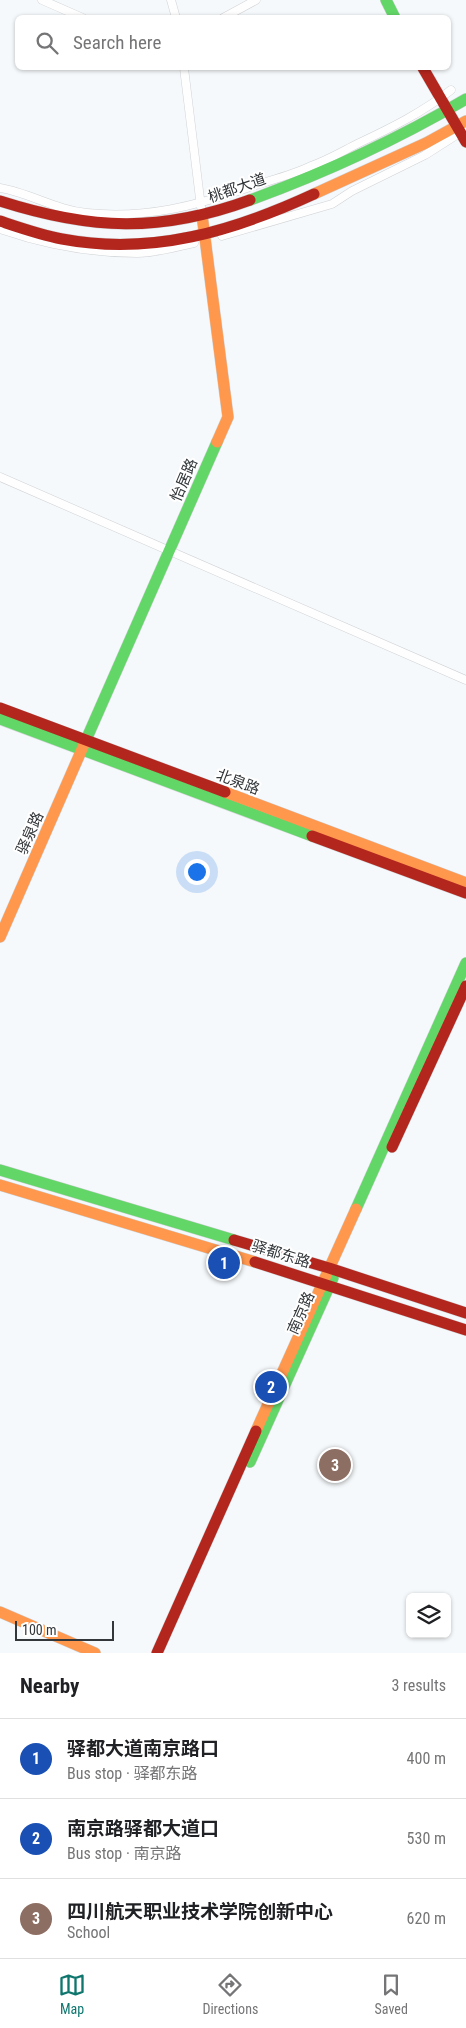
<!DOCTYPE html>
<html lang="en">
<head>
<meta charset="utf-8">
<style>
  :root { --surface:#fff; --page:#f6f6f6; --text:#202124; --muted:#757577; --line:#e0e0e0; --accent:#0f766e }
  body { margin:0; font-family:"Roboto Condensed","Noto Sans SC",sans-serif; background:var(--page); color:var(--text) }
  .controls { position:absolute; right:15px; bottom:15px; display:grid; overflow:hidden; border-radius:8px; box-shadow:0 1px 4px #0004 }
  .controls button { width:45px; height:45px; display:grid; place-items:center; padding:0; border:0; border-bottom:1px solid var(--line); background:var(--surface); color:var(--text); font:25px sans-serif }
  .scale { position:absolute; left:15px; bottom:12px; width:99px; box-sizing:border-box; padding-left:5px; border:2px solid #33373a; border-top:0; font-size:14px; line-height:18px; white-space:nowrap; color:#33373a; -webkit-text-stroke:4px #fff; paint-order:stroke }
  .you { position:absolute; left:196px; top:871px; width:18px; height:18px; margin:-12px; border:4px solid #fff; border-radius:50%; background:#1a73e8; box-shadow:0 0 0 8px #1a73e833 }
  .badge { display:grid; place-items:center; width:32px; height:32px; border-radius:50%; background:var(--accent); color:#fff; font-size:16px; font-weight:700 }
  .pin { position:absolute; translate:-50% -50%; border:2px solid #fff; box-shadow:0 1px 5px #0006 }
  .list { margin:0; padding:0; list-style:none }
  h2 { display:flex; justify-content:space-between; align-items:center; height:65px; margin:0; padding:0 20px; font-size:21px }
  h2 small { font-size:16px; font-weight:400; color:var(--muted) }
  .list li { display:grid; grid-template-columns:32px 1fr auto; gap:15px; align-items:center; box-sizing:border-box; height:80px; padding:0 20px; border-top:1px solid var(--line) }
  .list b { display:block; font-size:19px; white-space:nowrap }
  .list p { margin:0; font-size:16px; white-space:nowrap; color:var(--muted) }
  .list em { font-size:16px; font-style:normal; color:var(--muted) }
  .icon { flex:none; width:28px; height:28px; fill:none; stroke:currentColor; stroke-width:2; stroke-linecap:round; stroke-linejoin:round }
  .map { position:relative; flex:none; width:466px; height:1653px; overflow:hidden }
  .search { position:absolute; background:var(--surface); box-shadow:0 1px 4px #0004; left:15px; right:15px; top:15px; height:55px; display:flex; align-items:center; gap:12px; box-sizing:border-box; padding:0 18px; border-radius:8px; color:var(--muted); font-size:19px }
  .sheet { height:305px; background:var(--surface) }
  nav { display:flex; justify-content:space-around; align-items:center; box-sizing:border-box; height:70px; border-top:1px solid var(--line); background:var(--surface); font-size:14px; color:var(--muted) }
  nav a { display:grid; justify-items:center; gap:2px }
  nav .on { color:var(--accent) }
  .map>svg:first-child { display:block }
</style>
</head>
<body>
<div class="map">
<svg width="466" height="1653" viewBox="0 0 466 1653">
  <rect width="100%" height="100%" fill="#f6f9fb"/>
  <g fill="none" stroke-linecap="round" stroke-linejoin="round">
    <!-- street casing -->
    <g stroke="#d0d3d6" stroke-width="9">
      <path id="street" d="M 42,0 L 83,18
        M 171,0 L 176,18
        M 223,18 L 256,0
        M 184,68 L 201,207
        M 0,188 C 30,193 56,210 87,213 C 146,219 195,206 250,187 C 271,180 292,175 311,166 C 328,160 343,151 359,143 C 391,128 423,112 451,90
        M 0,229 C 46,245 88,253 137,253 C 156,253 176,247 194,243
        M 222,236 L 332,204 L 352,191 L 425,155 L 466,129
        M 0,477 L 466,680"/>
    </g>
    <!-- fast casing -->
    <g stroke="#d0d3d6" stroke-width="12">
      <path id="fast" d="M 386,0 L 395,18
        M 250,200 C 324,173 398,139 466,99
        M 0,719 L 312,836
        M 86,740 L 217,442
        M 0,1170 L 234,1240
        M 356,1209 L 466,963
        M 250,1462 L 333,1278"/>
    </g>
    <!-- slow casing -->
    <g stroke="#d0d3d6" stroke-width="12">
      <path id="slow" d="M 314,194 L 426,143 L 466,121
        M 202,215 L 228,417 L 217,442
        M 225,792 L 466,883
        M 0,937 L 86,740
        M 0,1185 L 255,1262
        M 256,1431 L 356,1209
        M 0,1612 L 95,1653"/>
    </g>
    <!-- jam casing -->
    <g stroke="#d0d3d6" stroke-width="12">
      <path id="jam" d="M 423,68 L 466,142
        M 0,201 C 91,230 160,233 250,200
        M 0,221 C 21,228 41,235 62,239 C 152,256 234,231 314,194
        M 0,708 L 225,792
        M 312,836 L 466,893
        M 392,1147 L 466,986
        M 234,1240 L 329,1268 L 466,1313
        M 255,1262 L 466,1330
        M 157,1653 L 256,1431"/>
    </g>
    <!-- street -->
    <use href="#street" stroke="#fefefe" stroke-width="8"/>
    <!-- fast -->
    <use href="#fast" stroke="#63d668" stroke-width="11"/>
    <!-- slow -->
    <use href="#slow" stroke="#ff974d" stroke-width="11"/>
    <!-- jam -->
    <use href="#jam" stroke="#b3261e" stroke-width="11"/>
  </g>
  <g text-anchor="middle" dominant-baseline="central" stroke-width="4" stroke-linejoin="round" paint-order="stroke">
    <!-- street labels -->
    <g font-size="15" fill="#33373a" stroke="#fff">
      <text transform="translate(237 188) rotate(-19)">桃都大道</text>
      <text transform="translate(184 480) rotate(-67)">怡居路</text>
      <text transform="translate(238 782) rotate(21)">北泉路</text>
      <text transform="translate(30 833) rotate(-66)">驿泉路</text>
      <text transform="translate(281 1254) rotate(17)">驿都东路</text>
      <text transform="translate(301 1313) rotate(-66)">南京路</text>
    </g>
  </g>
</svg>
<div class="controls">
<button><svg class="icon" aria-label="layers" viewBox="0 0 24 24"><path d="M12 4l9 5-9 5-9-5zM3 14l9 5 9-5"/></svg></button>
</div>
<div class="scale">100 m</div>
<div class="you"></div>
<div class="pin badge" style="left:224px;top:1263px;background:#1a4fb4">1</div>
<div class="pin badge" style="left:271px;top:1387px;background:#1a4fb4">2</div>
<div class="pin badge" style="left:335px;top:1465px;background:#8d6e63">3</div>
<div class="search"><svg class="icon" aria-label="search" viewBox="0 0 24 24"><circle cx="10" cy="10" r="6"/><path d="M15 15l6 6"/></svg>Search here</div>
</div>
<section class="sheet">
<h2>Nearby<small>3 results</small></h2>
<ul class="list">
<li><span class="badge" style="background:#1a4fb4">1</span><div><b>驿都大道南京路口</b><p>Bus stop · 驿都东路</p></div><em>400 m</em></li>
<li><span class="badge" style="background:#1a4fb4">2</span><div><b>南京路驿都大道口</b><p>Bus stop · 南京路</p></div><em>530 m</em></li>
<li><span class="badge" style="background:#8d6e63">3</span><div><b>四川航天职业技术学院创新中心</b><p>School</p></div><em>620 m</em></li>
</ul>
</section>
<nav>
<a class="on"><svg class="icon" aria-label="map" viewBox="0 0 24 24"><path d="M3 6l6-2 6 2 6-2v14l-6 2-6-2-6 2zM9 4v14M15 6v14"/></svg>Map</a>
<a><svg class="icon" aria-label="directions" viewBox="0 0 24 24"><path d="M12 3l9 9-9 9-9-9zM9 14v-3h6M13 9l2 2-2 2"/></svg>Directions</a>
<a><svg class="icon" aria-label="saved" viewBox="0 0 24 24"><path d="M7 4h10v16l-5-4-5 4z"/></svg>Saved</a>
</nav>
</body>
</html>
